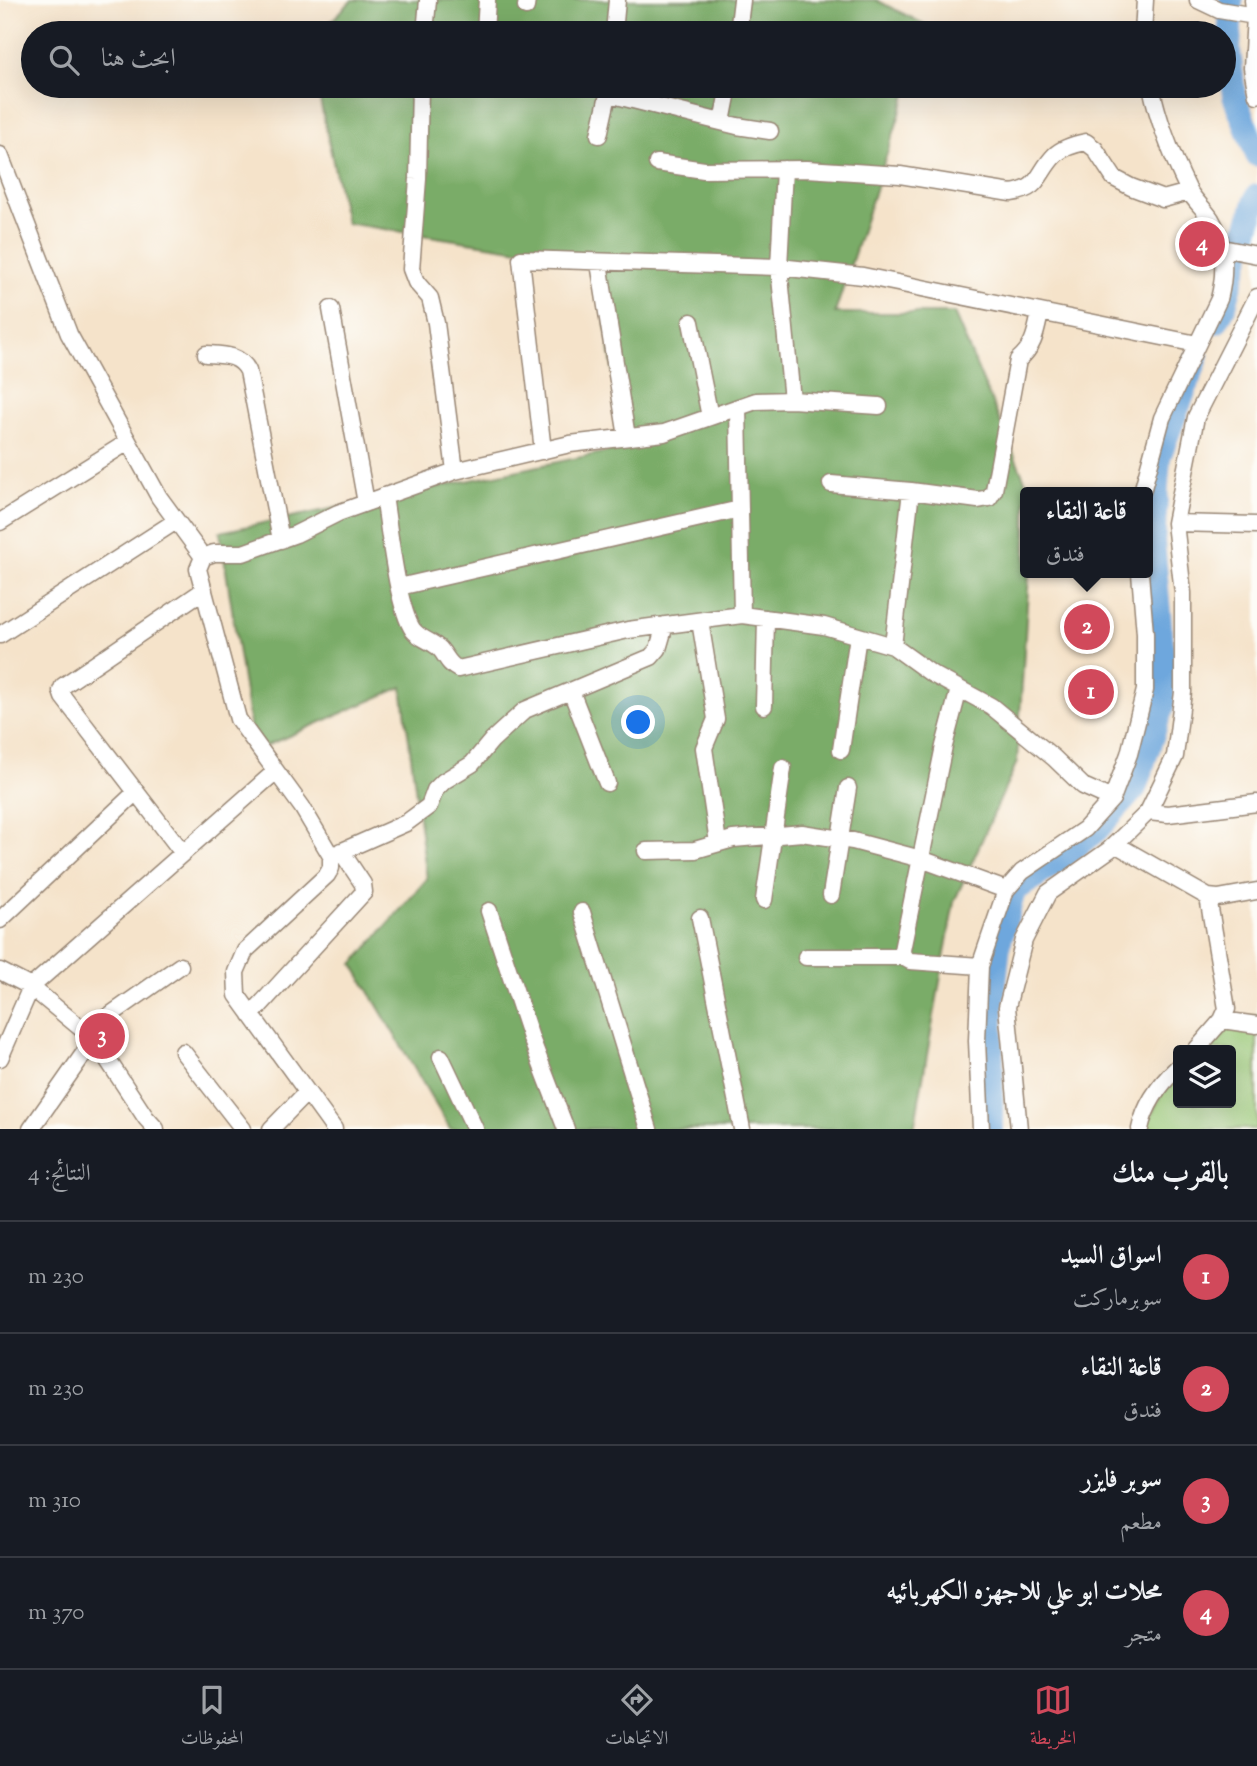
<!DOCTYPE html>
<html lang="ar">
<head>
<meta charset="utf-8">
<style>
  :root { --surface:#171b24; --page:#20242c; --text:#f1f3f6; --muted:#9ea1a6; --line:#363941; --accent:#d1495b }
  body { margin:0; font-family:"Sorts Mill Goudy",Amiri,serif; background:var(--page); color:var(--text); direction:rtl }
  .controls { position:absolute; right:21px; bottom:21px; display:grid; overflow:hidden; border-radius:7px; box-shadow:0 7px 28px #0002 }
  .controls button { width:63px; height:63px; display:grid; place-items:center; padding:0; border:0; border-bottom:2px solid var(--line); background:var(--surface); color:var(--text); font:35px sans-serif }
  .you { position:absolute; left:639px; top:723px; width:24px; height:24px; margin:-18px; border:5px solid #fff; border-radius:50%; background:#1a73e8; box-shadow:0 0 0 10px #1a73e833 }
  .badge { display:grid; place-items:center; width:46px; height:46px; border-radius:50%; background:var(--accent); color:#fff; font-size:23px; font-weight:700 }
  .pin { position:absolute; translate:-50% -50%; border:4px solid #fff; box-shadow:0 2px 7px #0006 }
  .popup { position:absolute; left:1020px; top:487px; width:133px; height:91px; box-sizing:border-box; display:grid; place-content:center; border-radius:7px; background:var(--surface); filter:drop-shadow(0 2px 5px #0005); font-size:23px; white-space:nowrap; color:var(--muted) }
  .popup b { font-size:26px; color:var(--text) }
  .popup::after { content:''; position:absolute; left:50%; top:100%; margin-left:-14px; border:14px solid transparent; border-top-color:var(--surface) }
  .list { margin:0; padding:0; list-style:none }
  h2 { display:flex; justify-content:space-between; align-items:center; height:91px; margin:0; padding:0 28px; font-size:30px }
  h2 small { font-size:23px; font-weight:400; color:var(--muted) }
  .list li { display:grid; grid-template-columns:46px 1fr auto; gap:21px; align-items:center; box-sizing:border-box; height:112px; padding:0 28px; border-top:2px solid var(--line) }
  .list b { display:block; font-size:26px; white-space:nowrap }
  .list p { margin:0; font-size:23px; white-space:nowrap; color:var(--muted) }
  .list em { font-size:23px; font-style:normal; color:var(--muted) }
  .icon { flex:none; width:38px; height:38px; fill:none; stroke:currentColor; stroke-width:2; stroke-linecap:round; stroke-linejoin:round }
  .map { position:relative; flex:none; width:1257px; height:1129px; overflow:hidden; direction:ltr }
  .search { position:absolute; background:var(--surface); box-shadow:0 7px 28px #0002; left:21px; right:21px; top:21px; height:77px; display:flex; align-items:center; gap:18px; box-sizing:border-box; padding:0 24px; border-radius:38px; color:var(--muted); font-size:26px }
  .sheet { height:539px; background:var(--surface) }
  nav { display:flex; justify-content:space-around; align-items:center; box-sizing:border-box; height:98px; border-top:2px solid var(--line); background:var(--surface); font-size:19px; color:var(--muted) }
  nav a { display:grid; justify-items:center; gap:4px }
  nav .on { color:var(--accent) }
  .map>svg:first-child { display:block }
</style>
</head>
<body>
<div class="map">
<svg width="1257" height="1129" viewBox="0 0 1257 1129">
  <rect width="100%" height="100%" fill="#fdfcf7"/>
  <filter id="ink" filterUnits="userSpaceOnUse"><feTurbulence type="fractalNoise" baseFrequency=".0143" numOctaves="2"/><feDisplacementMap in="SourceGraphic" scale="14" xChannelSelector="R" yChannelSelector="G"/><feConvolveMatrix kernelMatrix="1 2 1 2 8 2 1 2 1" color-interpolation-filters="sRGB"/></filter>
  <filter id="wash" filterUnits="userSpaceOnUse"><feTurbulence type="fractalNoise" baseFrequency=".00686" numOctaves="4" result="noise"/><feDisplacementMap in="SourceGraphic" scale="28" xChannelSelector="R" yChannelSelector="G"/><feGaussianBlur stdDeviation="1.57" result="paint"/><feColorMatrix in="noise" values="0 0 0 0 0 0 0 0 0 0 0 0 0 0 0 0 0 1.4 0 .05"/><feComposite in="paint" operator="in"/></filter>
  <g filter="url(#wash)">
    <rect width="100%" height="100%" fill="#f5e3ca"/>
    <!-- green -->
    <path fill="#99c876" stroke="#6a794a" stroke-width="2" d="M 1257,1015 L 1257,1129 L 1147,1129 L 1147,1125 L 1166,1083 L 1178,1074 L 1178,1103 L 1231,1103 L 1231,1050 L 1210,1050 L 1234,1022 Z"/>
    <!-- forest -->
    <path fill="#7aac67" stroke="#5a6b42" stroke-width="2" d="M 352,0 L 876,0 L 928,26 L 926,33 L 320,33 Z
      M 317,86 L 909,86 L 835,313 L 954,313 L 1030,492 L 1026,492 L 1026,573 L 1029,573 L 1017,762 L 954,902 L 914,1129 L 450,1129 L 353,964 L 427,879 L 402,687 L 254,751 L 220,532 L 625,448 L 596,262 L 346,223 Z"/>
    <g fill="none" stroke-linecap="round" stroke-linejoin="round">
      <!-- river -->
      <path stroke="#6ea7dd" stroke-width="24" d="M 1231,0 L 1229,50 L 1234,96 L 1257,155
        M 1216,322 L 1224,308 L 1257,196
        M 991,1129 L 992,1011 L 999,944 L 1014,891 L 1056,863 L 1097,830 L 1135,788 L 1163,704 L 1163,660 L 1153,542 L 1159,457 L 1197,358"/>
    </g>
  </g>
  <g filter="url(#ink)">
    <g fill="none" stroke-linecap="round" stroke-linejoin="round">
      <!-- minor casing -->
      <g stroke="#988674" stroke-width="19">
        <path id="minor" d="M 1198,0 L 1219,10 L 1255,16
          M 1253,0 L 1255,16 L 1252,68 L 1257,95
          M 526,7 L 527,0
          M 425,33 L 428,0
          M 485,33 L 487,0
          M 614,33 L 617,0
          M 738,33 L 742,0
          M 1143,33 L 1145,0
          M 420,86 L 418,179 L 411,269 L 416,282 L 430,298 L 436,323 L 455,471
          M 609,94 L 737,126 L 770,131
          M 722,122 L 729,86
          M 599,135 L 610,86
          M 0,155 L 69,334 L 159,497 L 203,557
          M 657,163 L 704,170 L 807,169 L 900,175 L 1011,193 C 1041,189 1037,173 1055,155 C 1062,148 1076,144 1086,142 L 1095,149 L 1114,178 L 1131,187 L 1163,199 L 1189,192
          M 784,169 L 779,267 L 792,400
          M 1222,248 L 1257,255
          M 599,263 L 627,437
          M 331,309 L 366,503
          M 691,322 L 710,417
          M 206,354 C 223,355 240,354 248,371 L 281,540
          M 738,407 L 742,615
          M 543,451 L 521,259 L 779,267 L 863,276 L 1197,344
          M 831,484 L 911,491 L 978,500 L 989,498 L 994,490 L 1018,360 C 1034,347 1036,332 1040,313
          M 1142,492 L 1162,418 L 1219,299 C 1226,273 1225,242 1211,219 C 1204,208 1193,200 1188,189 C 1172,156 1158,121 1151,86
          M 384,496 C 389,526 397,607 413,630 C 420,639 432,641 440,649 C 447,657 448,664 458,669 L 628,630 L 742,615 L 824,626 L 893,646 L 932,674 L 991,706 L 1054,758 L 1083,786 L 1112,799
          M 0,522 L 128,442
          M 1175,523 L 1257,525
          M 399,587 L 740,509
          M 700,621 L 716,719 L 704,748 L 718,843
          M 0,635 L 176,521
          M 893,646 L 911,491
          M 959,689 L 944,746 L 902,950 L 903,957 L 910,961 L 980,966
          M 571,691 L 607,783
          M 764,706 L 766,618
          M 841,750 L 858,636
          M 1148,812 L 1168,814 L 1257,803
          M 1115,844 L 1208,897 L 1218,898 L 1257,891
          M 646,851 L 695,850 L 733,839 L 802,833 L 853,841 L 921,859 L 1006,890
          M 183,853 L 63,697 L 61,691 L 63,686 L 204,590
          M 331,856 L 406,823 L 429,806 L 435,790 L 444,781 L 472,764 L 492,740 L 525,710 L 651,657 L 658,649 L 665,625
          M 831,895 L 848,788
          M 764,900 L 783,768
          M 489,911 L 531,1038 L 566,1129
          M 582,912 L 649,1129
          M 700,918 L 742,1129
          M 0,920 L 136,792
          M 806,957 L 903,957
          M 0,971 L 31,987 L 94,1039 L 146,1118 L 156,1129
          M 251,1015 L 364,892 L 363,884 L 341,851
          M 1222,1020 L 1257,1025
          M 86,1032 L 180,966
          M 1196,1050 L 1222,1020 L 1227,1009 L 1208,897
          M 183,1052 L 243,1129
          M 441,1057 L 475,1129
          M 0,1058 L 31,987 L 276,771
          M 31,1129 L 94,1039
          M 271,1129 L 307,1092
          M 334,1129 L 237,995 L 236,972 L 245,951 L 327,875 L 331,868 L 331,856 L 302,807 L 238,719 L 198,569 L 203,557 L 214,553 L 243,553 L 296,534 L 338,513 L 455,471 L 570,444 L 664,433 L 756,401 L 792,400 L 879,406
          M 981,1129 L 977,1041 L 980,966 L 1006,890 L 1022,872 L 1085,829 L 1112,799 L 1129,754 L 1145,690 L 1145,634 L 1140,573
          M 1019,1129 L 1007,1007 L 1024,940 L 1048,893 L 1109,850 L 1148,812 L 1175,756 L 1183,692 L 1183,593 L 1175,523 L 1196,417 L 1257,297
          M 1140,1129 C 1145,1104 1160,1084 1178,1067"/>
      </g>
      <!-- minor -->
      <use href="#minor" stroke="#fff" stroke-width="16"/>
    </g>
  </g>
</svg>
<div class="controls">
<button><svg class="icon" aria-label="layers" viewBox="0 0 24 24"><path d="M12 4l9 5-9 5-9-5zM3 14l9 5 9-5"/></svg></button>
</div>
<div class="you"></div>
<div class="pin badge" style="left:1091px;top:692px">1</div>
<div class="pin badge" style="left:1087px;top:627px">2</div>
<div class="popup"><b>قاعة النقاء</b>فندق</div>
<div class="pin badge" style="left:102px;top:1036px">3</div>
<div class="pin badge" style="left:1202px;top:244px">4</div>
<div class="search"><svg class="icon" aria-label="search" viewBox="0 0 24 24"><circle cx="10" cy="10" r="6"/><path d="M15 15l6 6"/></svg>ابحث هنا</div>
</div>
<section class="sheet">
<h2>بالقرب منك<small>النتائج: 4</small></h2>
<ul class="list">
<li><span class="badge">1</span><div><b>اسواق السيد</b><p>سوبرماركت</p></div><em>230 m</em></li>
<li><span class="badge">2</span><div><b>قاعة النقاء</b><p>فندق</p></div><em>230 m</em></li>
<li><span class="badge">3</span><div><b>سوبر فايزر</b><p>مطعم</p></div><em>310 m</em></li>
<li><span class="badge">4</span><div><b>محلات ابو علي للاجهزه الكهربائيه</b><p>متجر</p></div><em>370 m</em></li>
</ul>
</section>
<nav>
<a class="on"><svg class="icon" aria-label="map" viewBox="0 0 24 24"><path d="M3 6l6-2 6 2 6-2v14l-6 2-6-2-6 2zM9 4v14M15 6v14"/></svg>الخريطة</a>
<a><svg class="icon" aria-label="directions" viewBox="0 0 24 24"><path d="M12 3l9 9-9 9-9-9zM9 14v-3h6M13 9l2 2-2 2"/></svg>الاتجاهات</a>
<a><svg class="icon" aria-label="saved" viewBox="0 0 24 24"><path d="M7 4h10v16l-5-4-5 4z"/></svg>المحفوظات</a>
</nav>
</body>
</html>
